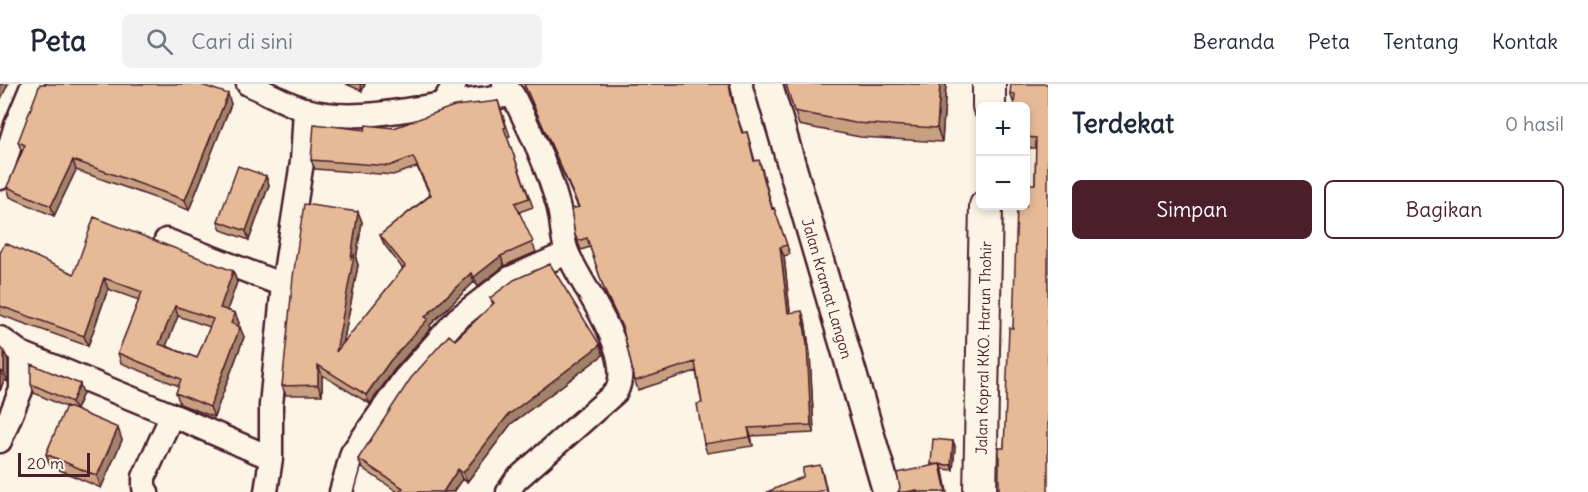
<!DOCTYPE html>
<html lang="id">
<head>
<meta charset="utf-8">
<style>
  :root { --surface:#fff; --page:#f2f2f3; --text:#1f2937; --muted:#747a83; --line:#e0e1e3; --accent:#4a1f2b }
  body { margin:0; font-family:Delius,sans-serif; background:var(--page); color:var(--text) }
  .controls { position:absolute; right:18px; top:18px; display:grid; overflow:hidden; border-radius:9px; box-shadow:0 3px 9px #0003 }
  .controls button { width:54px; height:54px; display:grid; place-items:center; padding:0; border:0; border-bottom:2px solid var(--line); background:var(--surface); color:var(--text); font:30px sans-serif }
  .scale { position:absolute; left:18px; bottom:15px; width:72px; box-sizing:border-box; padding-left:6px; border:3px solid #4a1f2b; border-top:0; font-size:16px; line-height:21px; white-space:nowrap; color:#4a1f2b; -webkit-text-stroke:4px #fcf5e5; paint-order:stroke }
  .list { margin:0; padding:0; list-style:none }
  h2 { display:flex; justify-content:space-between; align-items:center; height:78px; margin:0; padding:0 24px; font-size:26px }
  h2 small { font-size:20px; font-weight:400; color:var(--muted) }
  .actions { display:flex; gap:12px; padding:18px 24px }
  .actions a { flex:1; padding:14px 0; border:2px solid var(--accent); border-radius:9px; text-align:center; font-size:21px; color:var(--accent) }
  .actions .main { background:var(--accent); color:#fff }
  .icon { flex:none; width:33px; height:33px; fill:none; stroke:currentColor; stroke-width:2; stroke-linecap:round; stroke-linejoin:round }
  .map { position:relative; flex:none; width:1048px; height:408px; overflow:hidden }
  header { display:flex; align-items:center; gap:36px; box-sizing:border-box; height:84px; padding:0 30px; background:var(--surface); border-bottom:2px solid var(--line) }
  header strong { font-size:28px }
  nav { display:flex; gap:33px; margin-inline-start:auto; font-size:21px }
  .search { width:420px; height:54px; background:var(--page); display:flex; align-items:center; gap:15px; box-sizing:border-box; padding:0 21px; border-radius:9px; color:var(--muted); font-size:22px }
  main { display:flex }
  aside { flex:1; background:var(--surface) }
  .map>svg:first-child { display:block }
</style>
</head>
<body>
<header>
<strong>Peta</strong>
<div class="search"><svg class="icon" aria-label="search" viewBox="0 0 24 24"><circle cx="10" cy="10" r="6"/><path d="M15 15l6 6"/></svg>Cari di sini</div>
<nav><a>Beranda</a><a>Peta</a><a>Tentang</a><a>Kontak</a></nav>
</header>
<main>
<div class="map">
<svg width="1048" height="408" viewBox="0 0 1048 408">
  <rect width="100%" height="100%" fill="#fcf5e5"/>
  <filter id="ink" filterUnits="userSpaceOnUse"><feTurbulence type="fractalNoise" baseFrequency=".0167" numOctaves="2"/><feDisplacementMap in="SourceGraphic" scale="12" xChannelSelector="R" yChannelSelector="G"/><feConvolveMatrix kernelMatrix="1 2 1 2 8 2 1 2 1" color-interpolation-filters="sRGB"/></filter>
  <g filter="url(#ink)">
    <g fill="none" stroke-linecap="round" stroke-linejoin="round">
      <!-- minor casing -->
      <g stroke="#4a1f2b" stroke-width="27">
        <path id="minor" d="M 248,0 C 266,8 284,18 303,25 C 347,39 398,27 442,20 L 455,0
          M 442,20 L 513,11 L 504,0
          M 0,94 L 16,41 L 33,0
          M 166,156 L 283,201
          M 0,254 L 21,269 L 172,331
          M 0,357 L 21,306 L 21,269
          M 147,408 L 144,404 L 144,393 L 172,331 L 271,374
          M 266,408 L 271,374 L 271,321 L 283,201 L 302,78 L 305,25
          M 341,408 L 352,369 L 404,295 L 457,235 L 510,194 L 567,169
          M 508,408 L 516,396 L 616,308 C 636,271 583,205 568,170 C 561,155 563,137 558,121 C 548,83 530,46 513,11"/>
      </g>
      <!-- tertiary casing -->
      <g stroke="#4a1f2b" stroke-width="32">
        <g id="tertiary">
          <path id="s1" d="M 768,0 L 887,408"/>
        </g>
      </g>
      <!-- secondary casing -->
      <g stroke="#4a1f2b" stroke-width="36">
        <g id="secondary">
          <path d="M 989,22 L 989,0"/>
          <path id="s2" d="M 980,408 L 986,122"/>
        </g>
      </g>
      <!-- minor -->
      <use href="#minor" stroke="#fcf5e5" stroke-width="22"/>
      <!-- tertiary -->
      <use href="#tertiary" stroke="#fcf5e5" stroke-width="27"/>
      <!-- secondary -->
      <use href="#secondary" stroke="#fcf5e5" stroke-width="32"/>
    </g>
    <!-- wall -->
    <path fill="#c7a082" stroke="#4a1f2b" stroke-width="1.5" fill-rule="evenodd" d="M 346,0 L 365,0 L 362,7 Z
      M 524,0 L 730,0 L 735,26 L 743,49 L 747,48 L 755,77 L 762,85 L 772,125 L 774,124 L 790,170 L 784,172 L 790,228 L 805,236 L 810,270 L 814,349 L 751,352 L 753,362 L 707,369 L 704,360 L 702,319 L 696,287 L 638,306 L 635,297 L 624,249 L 607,214 L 590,163 L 581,166 L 575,151 L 578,123 Z
      M 786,0 L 946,0 L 942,58 L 860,53 L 799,41 Z
      M 1048,0 L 1004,364 L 1013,244 L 1035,100 L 1036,64 L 1026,64 L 1026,22 L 1014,20 L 1010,9 Z
      M 498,17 L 510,52 L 507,53 L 533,123 L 519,128 L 536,168 L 504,182 L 478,202 L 474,198 L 430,241 L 431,244 L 394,286 L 370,320 L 322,291 L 322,311 L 286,311 L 282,302 L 358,128 L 362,138 L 356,175 L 358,181 L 343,260 L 403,185 L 384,160 L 380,151 L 430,111 L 417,83 L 393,91 L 315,85 L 311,76 L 365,46 L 394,44 Z
      M 231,20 L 189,126 L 76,86 L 54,132 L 10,113 L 7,103 L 22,68 L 18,58 Z
      M 266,92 L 269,101 L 249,156 L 221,146 L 218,137 Z
      M 0,169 L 74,190 L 233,187 L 237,198 L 227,226 L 235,229 L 239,239 L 238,242 L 244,253 L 214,333 L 180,320 L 176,309 L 179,302 L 121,279 L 118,269 L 139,216 L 108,205 L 88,262 L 0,231 ZM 178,232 L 210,243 L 197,274 L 166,262 Z
      M 490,214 L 600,261 L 603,271 L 511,340 L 467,398 L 462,395 L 453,408 L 398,408 L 362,384 L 358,375 L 455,256 L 493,220 Z
      M 0,264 L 8,276 L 8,298 L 4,296 L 0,307 Z
      M 31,300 L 83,309 L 76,326 L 122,356 L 101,404 L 50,382 L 46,370 L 66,323 L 34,309 Z
      M 953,357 L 955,362 L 953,386 L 942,385 L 947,408 L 898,408 L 932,382 L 931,380 Z"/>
    <!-- shaded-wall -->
    <path fill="#a2826a" stroke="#4a1f2b" stroke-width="1.5" d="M 0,0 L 8,0 L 0,17 Z
      M 360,0 L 365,0 L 362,7 Z
      M 729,0 L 730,0 L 735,26 L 732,17 Z
      M 940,0 L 946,0 L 942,58 L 937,44 Z
      M 228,10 L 231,20 L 189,126 L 185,116 Z
      M 73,76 L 76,86 L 54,132 L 51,122 Z
      M 759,76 L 762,85 L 775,134 L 772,125 Z
      M 266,92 L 269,101 L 249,156 L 246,147 Z
      M 358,128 L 362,138 L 356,175 L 358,181 L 340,277 L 336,268 Z
      M 780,163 L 784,172 L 791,237 L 788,229 Z
      M 501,172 L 504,182 L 478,202 L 474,193 Z
      M 233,187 L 237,198 L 224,235 L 220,224 Z
      M 471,189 L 474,198 L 430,241 L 431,244 L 394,286 L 370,320 L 366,311 L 390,277 L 425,233 Z
      M 104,194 L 108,205 L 88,262 L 84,252 Z
      M 175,222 L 178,232 L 163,270 L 159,260 Z
      M 802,227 L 805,236 L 810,270 L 814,349 L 811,341 Z
      M 235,229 L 239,239 L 235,250 L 231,239 Z
      M 240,243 L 244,253 L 214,333 L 210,323 Z
      M 600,261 L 603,271 L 511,340 L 467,398 L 463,389 L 508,331 Z
      M 4,267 L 8,276 L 8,298 L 4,289 Z
      M 318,281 L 322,291 L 322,311 L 318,301 Z
      M 1,287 L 4,296 L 0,307 L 0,290 Z
      M 80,300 L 83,309 L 75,327 L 72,318 Z
      M 118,344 L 122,356 L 101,404 L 97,392 Z
      M 748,344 L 751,352 L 753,362 L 750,353 Z
      M 953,357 L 955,362 L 953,386 L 951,381 Z
      M 940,380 L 943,387 L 947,408 L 946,408 Z
      M 820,381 L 823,390 L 827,408 L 826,406 Z
      M 458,385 L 462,395 L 453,408 L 443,408 Z"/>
    <!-- building -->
    <path fill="#e7ba97" stroke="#4a1f2b" stroke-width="1.5" fill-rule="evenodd" d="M 40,0 L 199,0 L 228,10 L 185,116 L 73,76 L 51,122 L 7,103 L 25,61 L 18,58 Z
      M 524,0 L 729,0 L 732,17 L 742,49 L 747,48 L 754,77 L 759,76 L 772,125 L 774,124 L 787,161 L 780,163 L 788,229 L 802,227 L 807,261 L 811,341 L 748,344 L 750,353 L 704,360 L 697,320 L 702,319 L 695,278 L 635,297 L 623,245 L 604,205 L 587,154 L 578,157 L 575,151 L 571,125 L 579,123 Z
      M 786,0 L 940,0 L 937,44 L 855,39 L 794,27 Z
      M 1011,0 L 1048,0 L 1048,408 L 999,408 L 999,364 L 1004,364 L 1009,244 L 1013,244 L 1017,122 L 1026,122 L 1026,100 L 1035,100 L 1036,54 L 1026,53 L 1026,22 L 1014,22 L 1015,10 L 1010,9 Z
      M 498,17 L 506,43 L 504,44 L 529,114 L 515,119 L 533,158 L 501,172 L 474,193 L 471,189 L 425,233 L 428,235 L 390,277 L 366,311 L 318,281 L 318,301 L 282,302 L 293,193 L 304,120 L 358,128 L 351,174 L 354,171 L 336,268 L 405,182 L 380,151 L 431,111 L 413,73 L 389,82 L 311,76 L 314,40 L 365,46 L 366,41 L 394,44 L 454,22 Z
      M 238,82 L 266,92 L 246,147 L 218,137 Z
      M 94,133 L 233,187 L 220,224 L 235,229 L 231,239 L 240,243 L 210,323 L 176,309 L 181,295 L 118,269 L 142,208 L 104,194 L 84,252 L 0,222 L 0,169 L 5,159 L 74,190 ZM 175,222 L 213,235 L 197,274 L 159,260 Z
      M 550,180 L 600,261 L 508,331 L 463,389 L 458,385 L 443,408 L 399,408 L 403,404 L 358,375 L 411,294 L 449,251 L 455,256 L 494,219 L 490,214 L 514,196 Z
      M 0,264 L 4,267 L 4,289 L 1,287 L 0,290 Z
      M 31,280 L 80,300 L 72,318 L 31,300 Z
      M 66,322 L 118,344 L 97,392 L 46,370 Z
      M 933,355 L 953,357 L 951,381 L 931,380 Z
      M 940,380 L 946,408 L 917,408 L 917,406 L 906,408 L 898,408 L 900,404 L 897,389 Z
      M 820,381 L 826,406 L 815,408 L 767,408 L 803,393 L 803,384 Z"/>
  </g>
  <g text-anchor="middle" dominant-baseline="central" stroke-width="4.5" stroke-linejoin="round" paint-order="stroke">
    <!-- street labels -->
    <g font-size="15" fill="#4a1f2b" stroke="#fcf5e5">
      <text stroke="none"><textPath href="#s1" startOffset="213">Jalan Kramat Langon</textPath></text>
      <text stroke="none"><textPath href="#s2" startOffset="144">Jalan Kopral KKO. Harun Thohir</textPath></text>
    </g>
  </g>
</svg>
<div class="controls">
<button>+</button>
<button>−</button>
</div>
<div class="scale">20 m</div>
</div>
<aside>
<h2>Terdekat<small>0 hasil</small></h2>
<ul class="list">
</ul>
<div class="actions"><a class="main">Simpan</a><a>Bagikan</a></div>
</aside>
</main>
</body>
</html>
